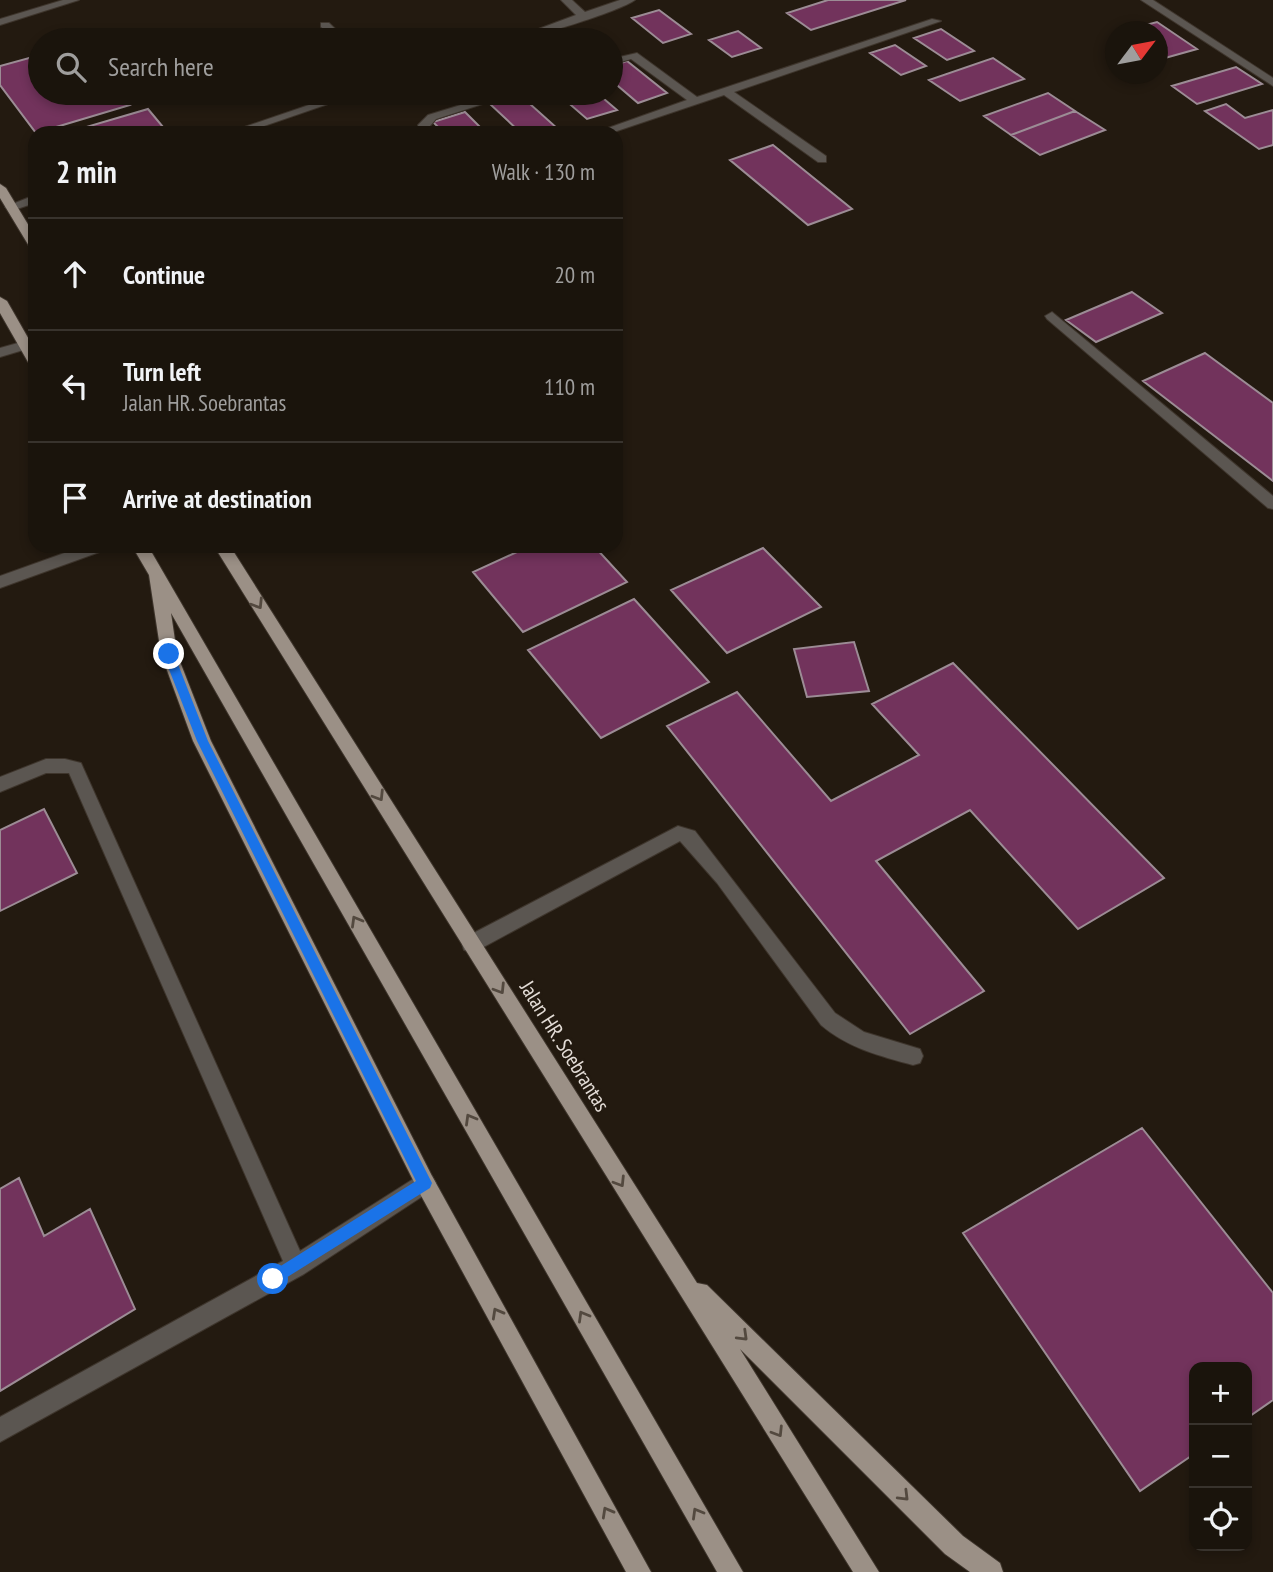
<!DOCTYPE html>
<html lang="en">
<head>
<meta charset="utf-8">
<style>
  :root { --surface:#1a140c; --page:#27211a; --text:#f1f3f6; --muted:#9f9e9d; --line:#38332d }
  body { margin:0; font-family:"PT Sans Narrow",sans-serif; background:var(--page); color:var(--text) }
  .controls { position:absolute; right:21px; bottom:21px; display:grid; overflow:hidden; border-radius:14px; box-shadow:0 4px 10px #0003 }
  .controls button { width:63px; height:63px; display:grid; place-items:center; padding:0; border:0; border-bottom:2px solid var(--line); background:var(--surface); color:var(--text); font:35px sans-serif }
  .compass { position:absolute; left:1105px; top:21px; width:63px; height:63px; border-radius:50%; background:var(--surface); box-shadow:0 4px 10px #0003; rotate:58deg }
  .stop { position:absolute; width:21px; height:21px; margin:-16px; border:5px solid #1a73e8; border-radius:50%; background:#fff }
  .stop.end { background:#1a73e8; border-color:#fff; box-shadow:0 2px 7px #0008 }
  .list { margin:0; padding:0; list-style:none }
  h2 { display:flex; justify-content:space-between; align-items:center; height:91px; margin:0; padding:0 28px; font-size:30px }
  h2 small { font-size:23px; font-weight:400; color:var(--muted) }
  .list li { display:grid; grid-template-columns:46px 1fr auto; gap:21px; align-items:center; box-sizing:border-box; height:112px; padding:0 28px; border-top:2px solid var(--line) }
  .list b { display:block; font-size:26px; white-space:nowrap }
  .list p { margin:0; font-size:23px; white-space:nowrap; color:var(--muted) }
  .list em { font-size:23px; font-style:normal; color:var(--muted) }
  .icon { flex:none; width:38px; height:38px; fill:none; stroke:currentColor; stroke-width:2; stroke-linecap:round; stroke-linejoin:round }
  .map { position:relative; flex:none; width:1273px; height:1572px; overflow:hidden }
  .search { position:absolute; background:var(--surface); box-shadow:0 4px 10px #0003; left:28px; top:28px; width:595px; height:77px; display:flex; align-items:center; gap:18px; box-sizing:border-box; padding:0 24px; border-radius:38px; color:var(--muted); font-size:26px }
  .panel { position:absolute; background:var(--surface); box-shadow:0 4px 10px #0003; left:28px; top:126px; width:595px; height:427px; border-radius:21px }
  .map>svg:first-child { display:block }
</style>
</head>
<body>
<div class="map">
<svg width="1273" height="1572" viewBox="0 0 1273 1572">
  <rect width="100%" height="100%" fill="#231a10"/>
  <!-- building -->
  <path fill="#72335c" stroke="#9c8c95" stroke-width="2" d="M 828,0 L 906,0 L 811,30 L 787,13 Z
    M 659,10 L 691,34 L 663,43 L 632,18 Z
    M 1157,22 L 1197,49 L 1158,60 L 1158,32 L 1119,32 Z
    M 941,29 L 974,51 L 947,60 L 914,38 Z
    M 738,31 L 761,48 L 732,57 L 709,40 Z
    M 895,45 L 926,66 L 901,75 L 870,53 Z
    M 40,55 L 40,93 L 120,93 L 130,105 L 36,133 L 0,85 L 0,66 Z
    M 993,58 L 1024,79 L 960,101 L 929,80 Z
    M 627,61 L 667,93 L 638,103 L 611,80 L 611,66 Z
    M 1236,67 L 1262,84 L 1197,104 L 1172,86 Z
    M 557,93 L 597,93 L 617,110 L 587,119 Z
    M 1048,93 L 1075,111 L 1011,135 L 984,116 Z
    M 520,95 L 558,129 L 546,133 L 521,133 L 490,104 Z
    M 1226,104 L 1245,118 L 1273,110 L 1273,145 L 1259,149 L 1205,111 Z
    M 148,109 L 168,133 L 78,133 L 76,130 Z
    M 1075,111 L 1105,130 L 1040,155 L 1011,135 Z
    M 465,112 L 486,133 L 444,133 L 433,122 Z
    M 773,145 L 852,209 L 808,225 L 730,160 Z
    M 1132,292 L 1162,313 L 1096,342 L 1066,320 Z
    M 1205,353 L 1273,403 L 1273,481 L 1143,381 Z
    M 530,546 L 594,546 L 627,582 L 523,632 L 473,572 Z
    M 763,548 L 821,607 L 727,653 L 671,590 Z
    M 634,599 L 709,682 L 601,738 L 528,650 Z
    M 854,642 L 869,691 L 807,697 L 794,649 Z
    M 953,663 L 1164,878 L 1078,929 L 970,810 L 876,861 L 984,991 L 910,1034 L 667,726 L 737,692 L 831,801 L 919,755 L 872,704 Z
    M 44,809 L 77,873 L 0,911 L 0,830 Z
    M 1142,1128 L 1273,1293 L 1273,1400 L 1247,1418 L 1247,1367 L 1194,1367 L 1194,1454 L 1140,1491 L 963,1233 Z
    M 19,1178 L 44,1236 L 90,1209 L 135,1309 L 0,1391 L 0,1189 Z"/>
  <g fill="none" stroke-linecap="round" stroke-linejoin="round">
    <!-- minor casing -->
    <g stroke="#3e352c" stroke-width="2">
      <path id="minor" d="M 63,0 L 79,0 L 0,25 L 0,19 Z
        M 561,0 L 572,0 L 585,12 L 620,0 L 635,0 C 620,11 529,40 509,40 L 576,15 Z
        M 1141,0 L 1153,0 L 1273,78 L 1273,86 Z
        M 932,19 L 941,21 L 734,92 L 826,156 L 826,162 L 818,162 L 724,95 L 611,133 L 594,133 L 687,100 L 631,59 L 611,65 L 611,59 L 637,53 L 697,97 Z
        M 321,23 L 329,23 L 347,40 L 336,40 L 321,27 Z
        M 344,93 L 360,93 L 244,133 L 227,133 Z
        M 500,93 L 517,93 L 436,119 L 430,126 L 431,133 L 419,133 L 418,125 L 428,115 Z
        M 35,195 L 35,203 L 11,211 L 5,207 Z
        M 1052,312 L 1273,496 L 1273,509 L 1268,508 L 1047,319 L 1045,316 Z
        M 25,341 L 30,342 L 30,348 L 0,357 L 0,348 Z
        M 84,546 L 108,546 L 105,550 L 0,588 L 0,576 Z
        M 46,759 L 65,759 L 81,763 L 300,1251 L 418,1176 L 425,1173 L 432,1176 L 436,1183 L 432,1190 L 304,1274 L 0,1442 L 0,1417 L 283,1261 L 69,773 L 46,773 L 0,792 L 0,777 Z
        M 678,826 L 695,831 L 835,1013 L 864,1032 L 920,1049 L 923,1056 L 920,1063 L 913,1065 C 880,1056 848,1048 821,1025 L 717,883 L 680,841 L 478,950 L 471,952 L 464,950 L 462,944 L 464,938 Z"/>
    </g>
    <!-- major casing -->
    <g stroke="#3e352c" stroke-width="2">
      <path id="major" d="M 0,184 L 6,188 L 35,236 L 35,250 L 29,246 L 0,198 Z
        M 0,297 L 7,301 L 35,350 L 35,366 L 28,362 L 0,313 Z
        M 132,546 L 148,546 L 743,1572 L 717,1572 L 171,613 L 177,654 L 211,741 L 432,1176 L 651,1572 L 626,1572 L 418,1190 L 193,741 L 161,654 L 149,575 Z
        M 214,546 L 230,546 L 697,1283 L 707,1285 L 963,1536 L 1000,1563 L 1003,1572 L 970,1572 L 945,1554 L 740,1349 L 879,1572 L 853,1572 Z"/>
    </g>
    <!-- minor -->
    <use href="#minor" fill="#5b5651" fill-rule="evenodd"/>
    <!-- major -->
    <use href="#major" fill="#9b9086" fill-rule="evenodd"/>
  </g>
  <!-- one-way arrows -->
  <defs><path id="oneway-chevron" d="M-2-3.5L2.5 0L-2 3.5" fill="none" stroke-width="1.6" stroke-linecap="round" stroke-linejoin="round" transform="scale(1.75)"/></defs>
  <g stroke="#53493f">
    <use href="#oneway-chevron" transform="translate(258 604) rotate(58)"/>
    <use href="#oneway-chevron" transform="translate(379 796) rotate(58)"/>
    <use href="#oneway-chevron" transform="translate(356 921) rotate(-120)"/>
    <use href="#oneway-chevron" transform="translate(500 989) rotate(58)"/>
    <use href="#oneway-chevron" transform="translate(470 1119) rotate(-120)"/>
    <use href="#oneway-chevron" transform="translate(620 1182) rotate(58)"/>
    <use href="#oneway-chevron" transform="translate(497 1313) rotate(-119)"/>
    <use href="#oneway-chevron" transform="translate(583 1316) rotate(-120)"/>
    <use href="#oneway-chevron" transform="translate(743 1336) rotate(44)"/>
    <use href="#oneway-chevron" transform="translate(778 1432) rotate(58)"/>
    <use href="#oneway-chevron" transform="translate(904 1496) rotate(45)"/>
    <use href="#oneway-chevron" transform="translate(607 1512) rotate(-119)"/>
    <use href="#oneway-chevron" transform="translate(697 1513) rotate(-120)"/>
  </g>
  <!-- route -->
  <path fill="#1a73e8" d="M 169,650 L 174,654 L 208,741 L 432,1183 L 430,1188 L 273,1286 L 266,1279 L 268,1274 L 416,1181 L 197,741 L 163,654 Z"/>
  <g text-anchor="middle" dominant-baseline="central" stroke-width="5" stroke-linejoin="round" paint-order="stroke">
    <!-- street labels -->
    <g font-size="21" fill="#e4ddd7" stroke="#231a10">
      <text transform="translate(565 1046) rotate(58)">Jalan HR. Soebrantas</text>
    </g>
  </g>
</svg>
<div class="controls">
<button>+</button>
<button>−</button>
<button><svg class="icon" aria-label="locate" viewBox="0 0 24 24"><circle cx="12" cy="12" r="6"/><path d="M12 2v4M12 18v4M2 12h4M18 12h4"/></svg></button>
</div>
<svg class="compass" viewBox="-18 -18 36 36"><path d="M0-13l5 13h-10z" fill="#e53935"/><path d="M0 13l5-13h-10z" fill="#9f9e9d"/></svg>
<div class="stop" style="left:273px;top:1279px"></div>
<div class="stop end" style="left:169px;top:654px"></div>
<div class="search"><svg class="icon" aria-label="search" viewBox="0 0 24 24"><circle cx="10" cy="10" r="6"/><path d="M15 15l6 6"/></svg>Search here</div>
<section class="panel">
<h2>2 min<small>Walk · 130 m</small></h2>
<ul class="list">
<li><svg class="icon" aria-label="ahead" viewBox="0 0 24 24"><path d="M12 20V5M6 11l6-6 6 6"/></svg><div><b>Continue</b></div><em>20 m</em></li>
<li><svg class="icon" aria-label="left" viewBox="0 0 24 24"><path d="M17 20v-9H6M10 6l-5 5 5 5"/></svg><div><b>Turn left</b><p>Jalan HR. Soebrantas</p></div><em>110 m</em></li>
<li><svg class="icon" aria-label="arrive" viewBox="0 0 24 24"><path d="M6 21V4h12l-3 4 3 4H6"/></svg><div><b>Arrive at destination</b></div></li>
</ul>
</section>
</div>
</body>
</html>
